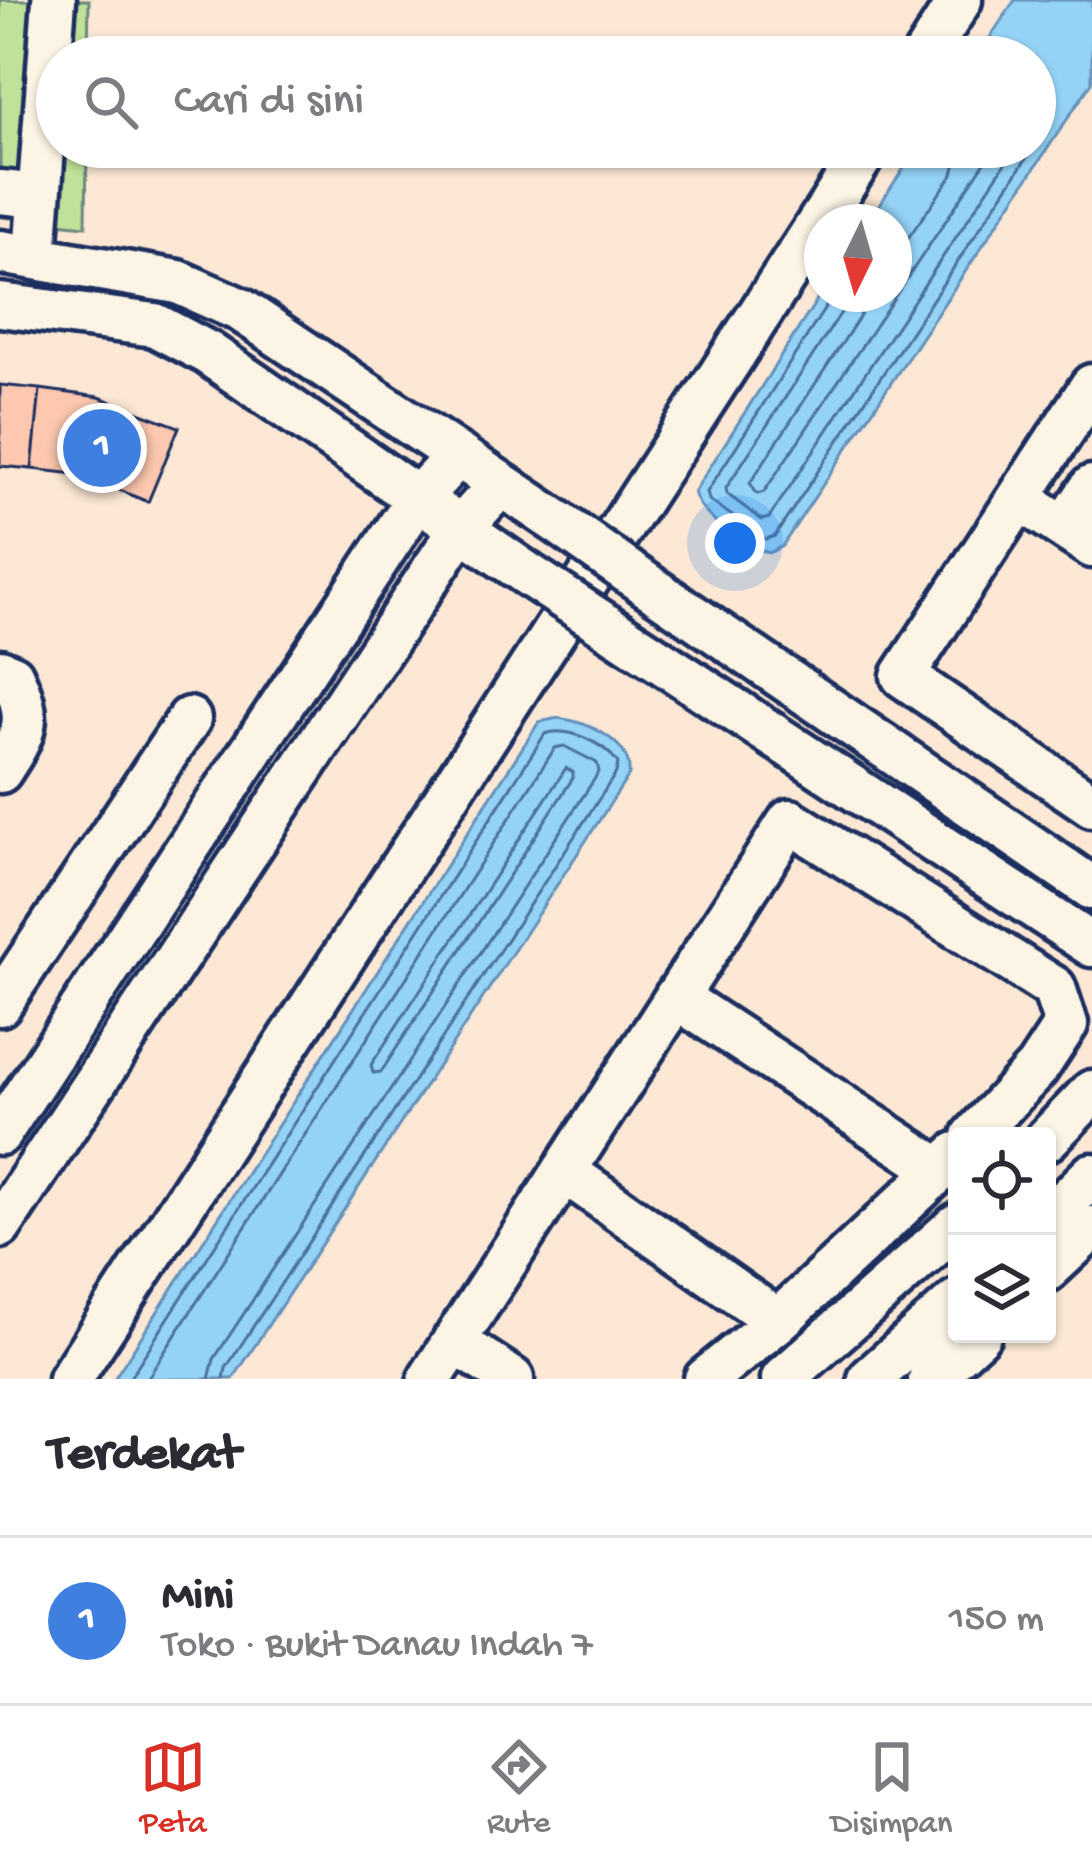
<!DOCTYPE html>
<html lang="id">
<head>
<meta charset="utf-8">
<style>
  :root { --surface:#fff; --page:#f7f7f7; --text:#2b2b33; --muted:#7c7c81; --line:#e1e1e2; --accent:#d93025 }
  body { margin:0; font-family:"Gochi Hand",sans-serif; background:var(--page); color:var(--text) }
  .controls { position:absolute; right:36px; bottom:36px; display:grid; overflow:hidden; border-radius:12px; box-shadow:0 3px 9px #0004 }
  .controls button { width:108px; height:108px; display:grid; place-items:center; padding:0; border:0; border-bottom:3px solid var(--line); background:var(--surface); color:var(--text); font:60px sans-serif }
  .compass { position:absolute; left:804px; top:204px; width:108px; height:108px; border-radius:50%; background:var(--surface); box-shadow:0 3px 9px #0004; rotate:185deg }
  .you { position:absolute; left:735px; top:543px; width:42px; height:42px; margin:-30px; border:9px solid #fff; border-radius:50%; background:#1a73e8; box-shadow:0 0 0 18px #1a73e833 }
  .badge { display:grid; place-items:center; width:78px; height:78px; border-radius:50%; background:var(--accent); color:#fff; font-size:39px; font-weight:700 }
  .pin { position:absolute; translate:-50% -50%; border:6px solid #fff; box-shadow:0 3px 12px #0006 }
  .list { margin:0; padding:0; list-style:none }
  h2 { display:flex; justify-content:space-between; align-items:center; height:156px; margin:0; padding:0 48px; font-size:51px }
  h2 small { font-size:39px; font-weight:400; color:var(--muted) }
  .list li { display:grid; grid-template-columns:78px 1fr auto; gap:36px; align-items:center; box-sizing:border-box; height:168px; padding:0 48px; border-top:3px solid var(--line) }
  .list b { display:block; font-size:45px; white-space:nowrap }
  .list p { margin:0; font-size:39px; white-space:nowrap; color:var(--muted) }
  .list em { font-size:39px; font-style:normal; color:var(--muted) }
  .icon { flex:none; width:66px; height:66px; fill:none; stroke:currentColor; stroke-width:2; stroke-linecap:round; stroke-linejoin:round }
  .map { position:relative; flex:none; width:1092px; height:1379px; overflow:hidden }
  .search { position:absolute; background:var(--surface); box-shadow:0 3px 9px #0004; left:36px; right:36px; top:36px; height:132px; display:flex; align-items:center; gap:30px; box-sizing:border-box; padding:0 42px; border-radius:66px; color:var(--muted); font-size:45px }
  .sheet { height:324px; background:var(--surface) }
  nav { display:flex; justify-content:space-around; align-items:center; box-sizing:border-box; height:168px; border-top:3px solid var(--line); background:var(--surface); font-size:33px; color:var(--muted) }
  nav a { display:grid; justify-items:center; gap:6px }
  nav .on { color:var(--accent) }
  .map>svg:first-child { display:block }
</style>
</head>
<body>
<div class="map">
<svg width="1092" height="1379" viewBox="0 0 1092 1379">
  <rect width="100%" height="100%" fill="#fce8d5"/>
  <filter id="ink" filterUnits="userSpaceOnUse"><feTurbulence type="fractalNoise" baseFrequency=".00833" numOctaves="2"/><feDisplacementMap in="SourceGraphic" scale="24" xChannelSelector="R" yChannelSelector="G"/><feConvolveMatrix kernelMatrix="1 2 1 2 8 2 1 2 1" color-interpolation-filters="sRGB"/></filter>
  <g filter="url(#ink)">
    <!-- green -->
    <path fill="#bfe19a" stroke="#6d887c" stroke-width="3" d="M 0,0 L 89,0 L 88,57 L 57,57 L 57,147 L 87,147 L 86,226 L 0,217 Z"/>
    <!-- water -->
    <path fill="#95d3f6" stroke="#6491b9" stroke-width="3" d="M 1015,0 L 1092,0 L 1092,82 L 782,546 L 769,553 C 744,545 700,518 694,492 L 822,292 L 894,294 L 894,222 L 868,222 L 918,147 L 1035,147 L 1035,57 L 977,57 Z
      M 558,718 C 588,722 632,741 629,775 L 233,1379 L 114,1379 L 539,722 Z"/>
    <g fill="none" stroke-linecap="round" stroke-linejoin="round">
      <!-- shore -->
      <path stroke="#4c719b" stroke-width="3" d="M 894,258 L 953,174 L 960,147
        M 834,294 L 707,492 L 709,500 L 766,539 L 775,536 L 1034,147
        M 849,294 L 844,308 L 726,488 L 727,494 L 762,520 L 769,518 L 1016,147
        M 867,294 L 860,316 L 750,483 L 757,494 L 764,492 L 995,147
        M 566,768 L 573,772 L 573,778 L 381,1072 L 373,1073 L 371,1065 Z
        M 129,1379 L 545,734 C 568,726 604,743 618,763 L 616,773 L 226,1368 L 224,1379
        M 147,1379 L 555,748 L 564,746 L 597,763 L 599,772 L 214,1359 L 209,1379"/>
    </g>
    <!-- building -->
    <path fill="#fdc8af" stroke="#1b2f5e" stroke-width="3" d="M 0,385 L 40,389 L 32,469 L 0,466 Z
      M 40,389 L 99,397 L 179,427 L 148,502 L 83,475 L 32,469 Z"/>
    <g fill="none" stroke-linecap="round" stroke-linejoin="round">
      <!-- minor casing -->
      <g stroke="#1b2f5e" stroke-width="51">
        <path id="minor" d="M 924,57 L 960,0
          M 0,192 L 39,196
          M 0,252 L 178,282 L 241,310 L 559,523
          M 35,255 L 54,0
          M 0,305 L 155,325 L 208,353 L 526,573
          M 1092,386 L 903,676 L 1092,805
          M 1019,498 L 1092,546
          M 1065,528 L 1092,487
          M 647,585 L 1092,888
          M 616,632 L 1092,945
          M 0,671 L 12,676 C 32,719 26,732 0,771
          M 676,997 L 941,1171
          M 0,1004 L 189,719
          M 0,1133 L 418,498 L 458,455
          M 1047,1139 L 1092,1092
          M 564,1171 L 778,1321
          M 1047,1220 L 1092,1175
          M 0,1226 L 461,528 L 501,484
          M 1047,1270 L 1092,1228
          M 454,1341 L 512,1379
          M 70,1379 L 868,147
          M 430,1379 L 790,821 L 1054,988 L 1066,1024 L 1037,1068 L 974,1136
          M 706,1379 L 778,1321 L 957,1154
          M 783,1379 L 957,1225
          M 870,1379 L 957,1301
          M 930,1379 L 979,1334"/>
      </g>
      <!-- minor -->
      <use href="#minor" stroke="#fcf5e5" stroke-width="42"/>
      <!-- minor-bridge casing -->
      <g stroke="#1b2f5e" stroke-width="51" stroke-linecap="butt">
        <path id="minor-bridge" d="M 559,523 L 647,585
          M 526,573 L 616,632"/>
      </g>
      <!-- minor-bridge -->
      <use href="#minor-bridge" stroke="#fcf5e5" stroke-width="42"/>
    </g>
  </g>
</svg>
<div class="controls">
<button><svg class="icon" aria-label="locate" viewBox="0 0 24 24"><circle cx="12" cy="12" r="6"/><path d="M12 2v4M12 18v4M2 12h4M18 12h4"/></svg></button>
<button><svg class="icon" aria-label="layers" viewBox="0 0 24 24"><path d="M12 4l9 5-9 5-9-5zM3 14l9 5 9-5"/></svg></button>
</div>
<svg class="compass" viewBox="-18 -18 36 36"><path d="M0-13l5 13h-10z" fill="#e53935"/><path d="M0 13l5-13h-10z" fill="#7c7c81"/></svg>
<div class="you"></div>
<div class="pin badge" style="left:102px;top:448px;background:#3f7fe0">1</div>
<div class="search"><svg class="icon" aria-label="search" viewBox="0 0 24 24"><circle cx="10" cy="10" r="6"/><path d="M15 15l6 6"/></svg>Cari di sini</div>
</div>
<section class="sheet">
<h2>Terdekat<small></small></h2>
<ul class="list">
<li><span class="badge" style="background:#3f7fe0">1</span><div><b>Mini</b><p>Toko · Bukit Danau Indah 7</p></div><em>150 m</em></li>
</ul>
</section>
<nav>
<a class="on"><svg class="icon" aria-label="map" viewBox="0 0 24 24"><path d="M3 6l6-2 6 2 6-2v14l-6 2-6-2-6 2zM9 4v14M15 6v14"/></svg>Peta</a>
<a><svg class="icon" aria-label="directions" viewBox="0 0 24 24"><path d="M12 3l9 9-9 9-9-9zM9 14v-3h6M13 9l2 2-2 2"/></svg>Rute</a>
<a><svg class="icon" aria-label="saved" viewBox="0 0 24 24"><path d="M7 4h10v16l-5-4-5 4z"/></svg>Disimpan</a>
</nav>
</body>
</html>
